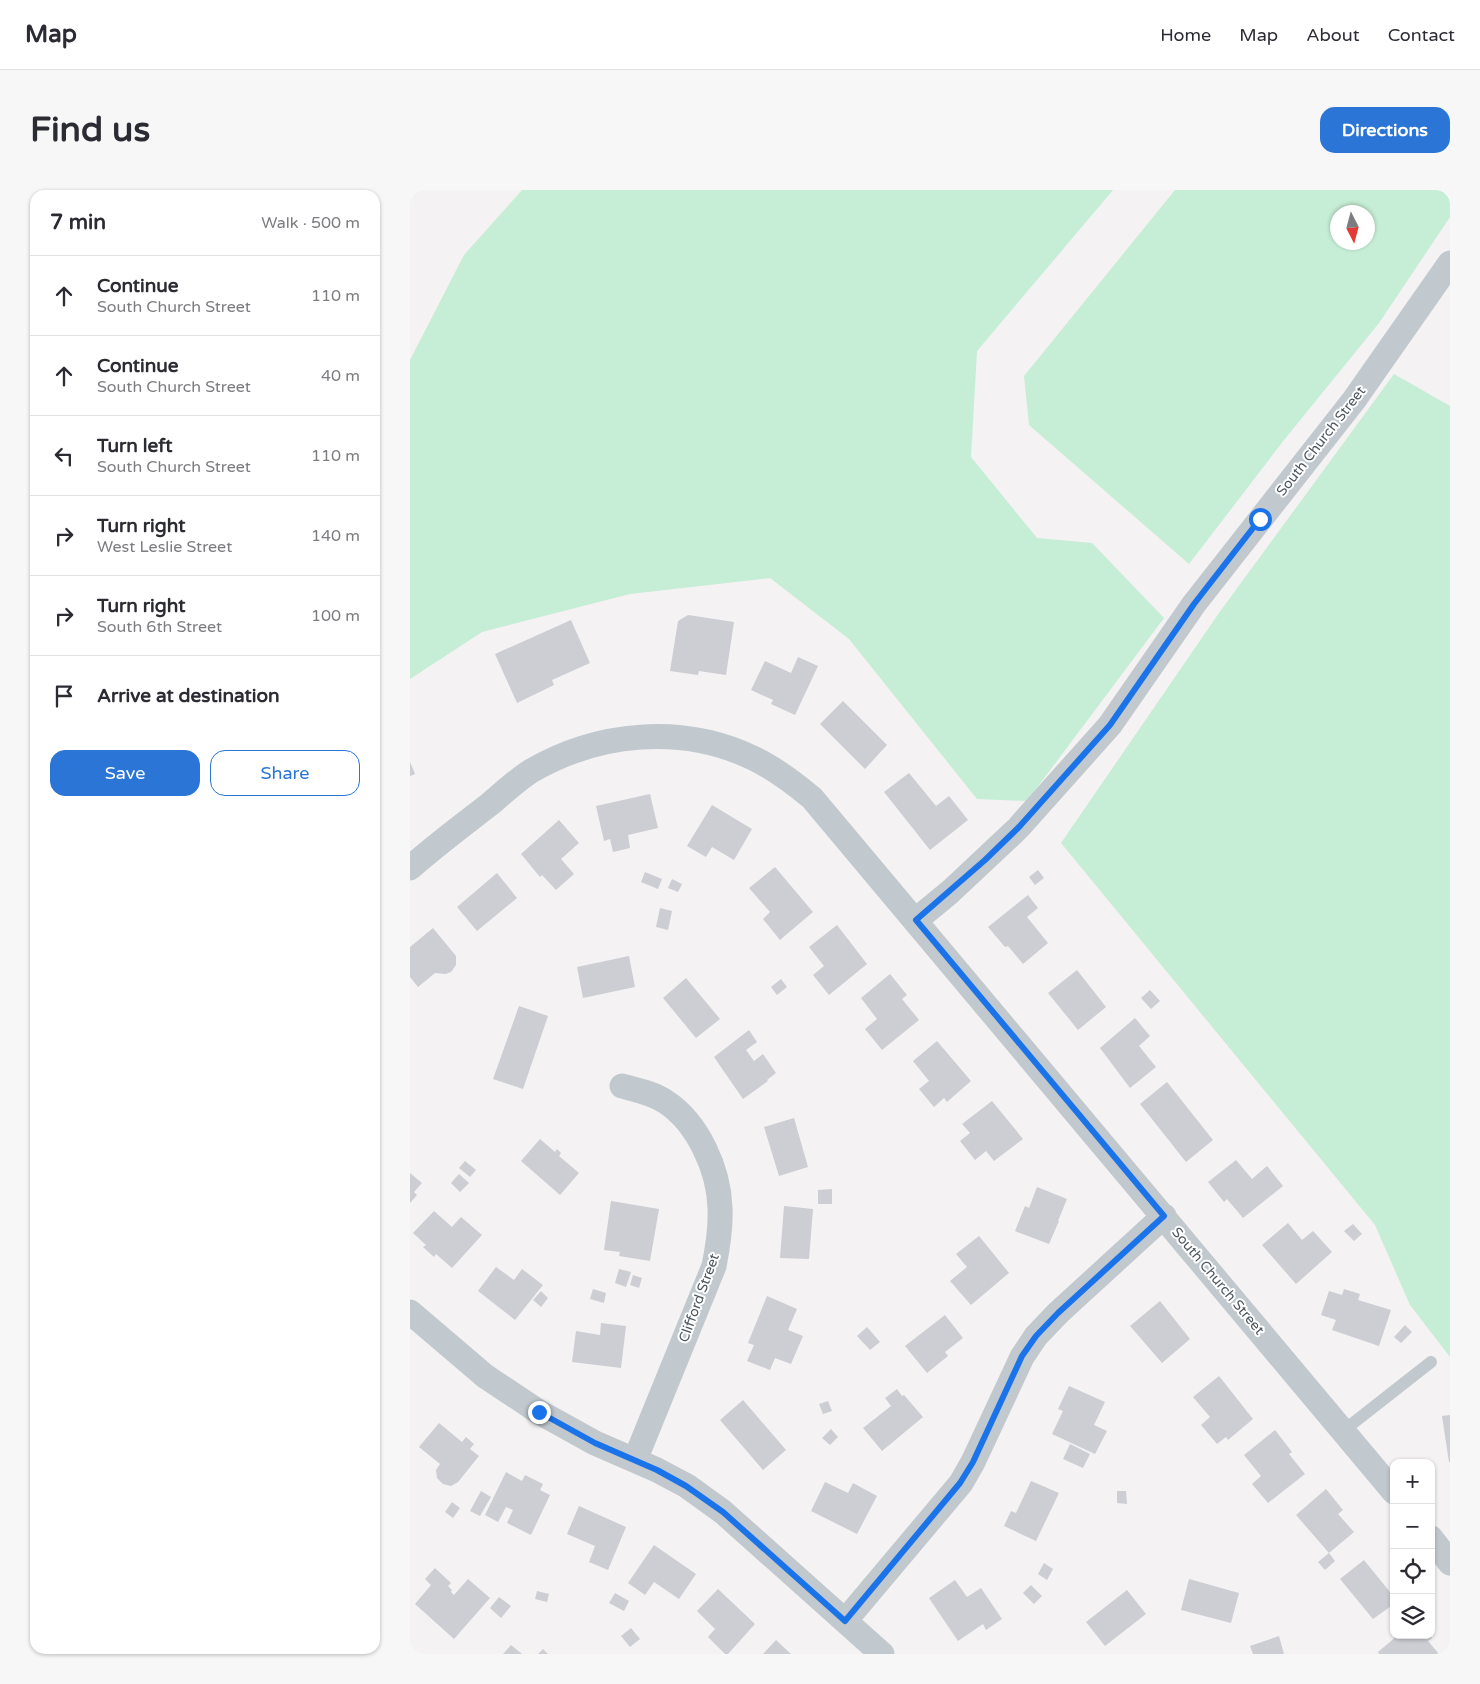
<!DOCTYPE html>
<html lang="en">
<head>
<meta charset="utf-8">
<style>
  :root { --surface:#fff; --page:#f7f7f7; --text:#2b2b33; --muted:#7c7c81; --line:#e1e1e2; --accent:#2a75d6 }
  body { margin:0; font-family:"Varela Round",sans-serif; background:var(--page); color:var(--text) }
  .controls { position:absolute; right:15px; bottom:15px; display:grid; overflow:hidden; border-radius:10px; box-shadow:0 1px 4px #0004 }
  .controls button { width:45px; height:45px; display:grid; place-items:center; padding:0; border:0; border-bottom:1px solid var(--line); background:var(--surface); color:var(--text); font:25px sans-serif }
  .compass { position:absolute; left:920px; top:15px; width:45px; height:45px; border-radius:50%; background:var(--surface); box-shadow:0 1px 4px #0004; rotate:174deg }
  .stop { position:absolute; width:15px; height:15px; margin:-11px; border:4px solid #1a73e8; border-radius:50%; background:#fff }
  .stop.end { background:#1a73e8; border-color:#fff; box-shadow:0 1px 5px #0008 }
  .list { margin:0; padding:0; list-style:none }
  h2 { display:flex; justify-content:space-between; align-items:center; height:65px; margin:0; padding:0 20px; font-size:21px }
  h2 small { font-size:16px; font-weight:400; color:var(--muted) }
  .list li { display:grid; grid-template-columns:32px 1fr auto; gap:15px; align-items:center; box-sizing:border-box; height:80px; padding:0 20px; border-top:1px solid var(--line) }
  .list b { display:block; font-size:19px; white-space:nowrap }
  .list p { margin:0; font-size:16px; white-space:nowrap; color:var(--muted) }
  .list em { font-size:16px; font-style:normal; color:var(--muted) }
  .actions { display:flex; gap:10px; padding:15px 20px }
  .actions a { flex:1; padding:11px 0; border:1px solid var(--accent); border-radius:15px; text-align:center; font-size:18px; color:var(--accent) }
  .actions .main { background:var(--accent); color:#fff }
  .icon { flex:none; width:28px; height:28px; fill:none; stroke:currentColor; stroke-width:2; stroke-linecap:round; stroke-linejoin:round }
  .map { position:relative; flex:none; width:1040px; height:1464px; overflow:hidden; border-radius:15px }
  header { display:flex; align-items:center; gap:30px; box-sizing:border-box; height:70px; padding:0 25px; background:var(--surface); border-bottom:1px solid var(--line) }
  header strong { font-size:24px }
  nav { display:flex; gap:28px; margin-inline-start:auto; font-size:18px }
  .intro { display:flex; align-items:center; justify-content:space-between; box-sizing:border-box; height:120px; padding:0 30px }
  h1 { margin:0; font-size:35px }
  .button { padding:12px 22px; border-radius:15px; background:var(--accent); color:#fff; font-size:18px; font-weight:700 }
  main { display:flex; gap:30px; padding:0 30px }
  aside { flex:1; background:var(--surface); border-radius:15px; box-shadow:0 1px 4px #0004 }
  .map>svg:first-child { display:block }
</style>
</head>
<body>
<header>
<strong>Map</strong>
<nav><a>Home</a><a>Map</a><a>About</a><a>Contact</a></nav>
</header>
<div class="intro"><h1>Find us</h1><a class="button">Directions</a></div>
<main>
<aside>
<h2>7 min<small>Walk · 500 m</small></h2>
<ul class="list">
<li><svg class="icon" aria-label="ahead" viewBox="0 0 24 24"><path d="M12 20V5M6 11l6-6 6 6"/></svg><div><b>Continue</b><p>South Church Street</p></div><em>110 m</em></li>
<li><svg class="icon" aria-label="ahead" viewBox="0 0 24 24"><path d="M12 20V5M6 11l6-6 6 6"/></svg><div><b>Continue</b><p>South Church Street</p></div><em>40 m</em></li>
<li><svg class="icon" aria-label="left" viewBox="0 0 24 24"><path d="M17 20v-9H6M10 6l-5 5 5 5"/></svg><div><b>Turn left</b><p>South Church Street</p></div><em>110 m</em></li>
<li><svg class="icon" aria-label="right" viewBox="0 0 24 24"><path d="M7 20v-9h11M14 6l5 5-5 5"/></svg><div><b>Turn right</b><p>West Leslie Street</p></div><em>140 m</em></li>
<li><svg class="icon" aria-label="right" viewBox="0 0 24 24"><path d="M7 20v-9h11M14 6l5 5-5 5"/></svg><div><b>Turn right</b><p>South 6th Street</p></div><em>100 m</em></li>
<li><svg class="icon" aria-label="arrive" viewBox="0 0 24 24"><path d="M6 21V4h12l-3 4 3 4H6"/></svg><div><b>Arrive at destination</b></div></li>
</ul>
<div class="actions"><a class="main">Save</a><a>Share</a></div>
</aside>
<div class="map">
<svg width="1040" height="1464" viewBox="0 0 1040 1464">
  <rect width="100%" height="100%" fill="#f4f2f2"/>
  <!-- green -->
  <path fill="#c6edd5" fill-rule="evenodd" d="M 112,0 L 703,0 L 567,161 L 561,267 L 627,348 L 682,353 L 754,428 L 617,611 L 567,609 L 439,449 L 360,388 L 220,404 L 72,442 L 0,489 L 0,170 L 54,65 Z
    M 765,0 L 1040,0 L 1040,27 L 969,133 L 874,250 L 779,374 L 619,235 L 614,186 ZM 928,22 L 958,22 L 958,52 L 928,52 Z
    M 984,184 L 1040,216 L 1040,1167 L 1000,1115 L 965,1035 L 651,653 L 809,423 Z"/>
  <!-- building -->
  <path fill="#ccced4" d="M 278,425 L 324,432 L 316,485 L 289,481 L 288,485 L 260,481 L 268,431 Z
    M 161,430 L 180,473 L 142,490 L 144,495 L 107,513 L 85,464 Z
    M 388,467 L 408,476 L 385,525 L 361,514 L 363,510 L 341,500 L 355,471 L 381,483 Z
    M 433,511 L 477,555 L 455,579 L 410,534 Z
    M 0,572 L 5,584 L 0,586 Z
    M 499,583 L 526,616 L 539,606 L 558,630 L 520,660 L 474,602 Z
    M 240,604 L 248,638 L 218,645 L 220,658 L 203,662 L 200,649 L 194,651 L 186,616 Z
    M 302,615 L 342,639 L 324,670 L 302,657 L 296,667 L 277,656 Z
    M 149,630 L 169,653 L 151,669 L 164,684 L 146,700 L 132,685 L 130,687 L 111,664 Z
    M 365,677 L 403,722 L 370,750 L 353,729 L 360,722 L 339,698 Z
    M 628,680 L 634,688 L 625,695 L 619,687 Z
    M 235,682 L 252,689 L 248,699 L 231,692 Z
    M 87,683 L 107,708 L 67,741 L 47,717 Z
    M 262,689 L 272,694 L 268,702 L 258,698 Z
    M 618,705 L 628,718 L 617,727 L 638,753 L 613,774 L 598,756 L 595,757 L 578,737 Z
    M 250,718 L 262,721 L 258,740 L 246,737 Z
    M 427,735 L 457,774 L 419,805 L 403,785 L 414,776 L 399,757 Z
    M 23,738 L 46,766 L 46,775 L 41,782 L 36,784 L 25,783 L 8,797 L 0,787 L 0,757 Z
    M 219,766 L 225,797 L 173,808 L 167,777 Z
    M 667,780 L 696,817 L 668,840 L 638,803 Z
    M 480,784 L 497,805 L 492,809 L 509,830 L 472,860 L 455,839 L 467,829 L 451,808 Z
    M 276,788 L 310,829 L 286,848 L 253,808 Z
    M 371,789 L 377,797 L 367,805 L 361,797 Z
    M 740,800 L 750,811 L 741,819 L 731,808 Z
    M 109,816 L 138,826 L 113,899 L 83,889 Z
    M 725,828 L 740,846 L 729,856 L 746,877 L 720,898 L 690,858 Z
    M 339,840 L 347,852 L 336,860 L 344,871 L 353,864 L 366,883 L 357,890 L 358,891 L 333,909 L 304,867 Z
    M 527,851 L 561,891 L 537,912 L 534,908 L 524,917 L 509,899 L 519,891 L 503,871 Z
    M 757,892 L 803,950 L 776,972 L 730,914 Z
    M 582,911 L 613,949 L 584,971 L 576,961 L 565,970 L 550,951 L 560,943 L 552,934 Z
    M 384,928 L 398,977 L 369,986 L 354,937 Z
    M 130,949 L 145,962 L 147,959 L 151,963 L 149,966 L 169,983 L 150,1005 L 111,971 Z
    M 826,970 L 842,989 L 857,976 L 873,996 L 833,1028 L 817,1009 L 814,1012 L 798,992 Z
    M 55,971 L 66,980 L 60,987 L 49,978 Z
    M 0,983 L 12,993 L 4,1002 L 7,1005 L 0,1013 Z
    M 49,984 L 59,993 L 50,1002 L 41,993 Z
    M 627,997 L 657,1009 L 648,1031 L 649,1031 L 639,1054 L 605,1041 L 615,1016 L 619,1018 Z
    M 422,999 L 422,1014 L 408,1014 L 408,1000 Z
    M 201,1011 L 249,1019 L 240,1071 L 209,1066 L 210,1062 L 194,1060 Z
    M 374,1016 L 403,1019 L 399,1069 L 370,1068 Z
    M 24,1021 L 42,1037 L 51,1027 L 72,1045 L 42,1078 L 26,1064 L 24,1067 L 13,1057 L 16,1055 L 3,1043 Z
    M 878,1033 L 892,1050 L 903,1041 L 922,1062 L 886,1094 L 852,1055 Z
    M 943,1034 L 952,1044 L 944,1051 L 934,1041 Z
    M 569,1046 L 599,1083 L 561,1115 L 540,1091 L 557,1077 L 546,1064 Z
    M 86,1077 L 104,1090 L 112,1079 L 133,1095 L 105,1130 L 68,1101 Z
    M 209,1079 L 221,1082 L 216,1097 L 205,1093 Z
    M 223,1085 L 232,1088 L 229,1098 L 220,1095 Z
    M 183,1099 L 196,1103 L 194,1113 L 180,1109 Z
    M 934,1099 L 950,1104 L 948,1110 L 981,1120 L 969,1156 L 922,1140 L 926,1130 L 911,1125 L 919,1101 L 932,1105 Z
    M 131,1101 L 138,1108 L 131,1117 L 123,1110 Z
    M 357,1106 L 387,1119 L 378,1140 L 393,1146 L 381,1174 L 365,1168 L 360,1180 L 337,1171 L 344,1155 L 338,1153 Z
    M 750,1111 L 780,1149 L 752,1173 L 720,1136 Z
    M 535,1125 L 553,1148 L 535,1162 L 538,1166 L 517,1183 L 495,1156 Z
    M 191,1133 L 216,1136 L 211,1178 L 162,1172 L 166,1141 L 190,1145 Z
    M 995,1135 L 1002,1142 L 991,1153 L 984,1147 Z
    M 457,1137 L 470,1152 L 460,1160 L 447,1146 Z
    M 809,1186 L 843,1229 L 818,1250 L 816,1247 L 807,1254 L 791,1235 L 800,1227 L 783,1207 Z
    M 659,1196 L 695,1212 L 684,1235 L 697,1241 L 685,1264 L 642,1244 L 653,1221 L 648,1219 Z
    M 487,1199 L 492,1206 L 494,1205 L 513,1227 L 472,1261 L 453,1238 L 481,1216 L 475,1208 Z
    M 333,1210 L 376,1260 L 353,1280 L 310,1230 Z
    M 418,1211 L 422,1221 L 413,1224 L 409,1214 Z
    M 1040,1225 L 1040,1272 L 1039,1272 L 1032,1226 Z
    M 29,1233 L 52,1252 L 56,1247 L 64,1254 L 60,1259 L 69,1266 L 48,1292 L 41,1296 L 33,1294 L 27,1288 L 26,1280 L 30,1274 L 9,1257 Z
    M 421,1239 L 428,1247 L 420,1255 L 412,1248 Z
    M 865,1240 L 882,1262 L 879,1264 L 895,1284 L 858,1313 L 842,1294 L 851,1286 L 834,1265 Z
    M 660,1254 L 680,1264 L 673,1278 L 653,1269 Z
    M 96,1282 L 112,1291 L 115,1285 L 133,1294 L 130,1300 L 140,1305 L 121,1345 L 97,1333 L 103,1320 L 96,1317 L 88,1332 L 75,1325 Z
    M 621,1291 L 649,1303 L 626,1351 L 594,1336 L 601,1321 L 606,1323 Z
    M 415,1292 L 438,1303 L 443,1293 L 467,1306 L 447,1344 L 401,1321 Z
    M 916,1299 L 933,1320 L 928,1324 L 944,1342 L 919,1363 L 886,1325 Z
    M 71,1301 L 81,1307 L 70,1326 L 60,1321 Z
    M 707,1301 L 716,1301 L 717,1314 L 707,1313 Z
    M 42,1312 L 50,1318 L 43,1328 L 35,1322 Z
    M 169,1316 L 216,1337 L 198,1380 L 179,1372 L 185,1356 L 157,1344 Z
    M 244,1355 L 286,1384 L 269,1409 L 244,1392 L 235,1405 L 218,1393 Z
    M 919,1363 L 925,1371 L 915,1380 L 908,1372 Z
    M 954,1370 L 984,1407 L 984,1414 L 963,1429 L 930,1389 Z
    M 634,1373 L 643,1379 L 637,1390 L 628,1384 Z
    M 25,1378 L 41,1393 L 38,1396 L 42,1400 L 41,1402 L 44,1405 L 58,1389 L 80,1408 L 44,1449 L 5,1414 L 21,1395 L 15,1389 Z
    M 779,1389 L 829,1403 L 821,1433 L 771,1420 Z
    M 545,1390 L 557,1407 L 571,1398 L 592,1429 L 576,1440 L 573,1434 L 548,1451 L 519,1408 Z
    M 621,1395 L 632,1406 L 624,1414 L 613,1403 Z
    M 308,1399 L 345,1434 L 318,1464 L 315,1464 L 298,1447 L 305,1439 L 287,1421 Z
    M 717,1400 L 736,1424 L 695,1456 L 676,1432 Z
    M 127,1401 L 139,1404 L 137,1412 L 125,1409 Z
    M 205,1403 L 219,1411 L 214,1421 L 199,1413 Z
    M 89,1407 L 101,1416 L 91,1428 L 80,1418 Z
    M 221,1438 L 230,1449 L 220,1457 L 211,1446 Z
    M 988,1445 L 1019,1445 L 1022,1448 L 1018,1451 L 1029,1464 L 969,1464 L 968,1462 Z
    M 869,1446 L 874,1464 L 843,1464 L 840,1456 Z
    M 366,1450 L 381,1464 L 353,1464 Z
    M 101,1455 L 112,1464 L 93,1464 Z
    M 133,1459 L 138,1464 L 128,1464 Z"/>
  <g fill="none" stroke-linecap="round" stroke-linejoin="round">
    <!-- service -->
    <path stroke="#c1c9cf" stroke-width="12" d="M 933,1241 L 1021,1172"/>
    <!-- minor -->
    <path stroke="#c1c9cf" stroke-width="25" d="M 609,637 L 700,535 L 784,414 L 944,210 L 1040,73
      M 0,678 C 26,655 53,635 80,614 C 93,603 107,590 121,581 C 188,542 272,534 343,568 C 364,578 384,593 402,608 L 984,1302
      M 506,730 L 540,702 L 606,640
      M 212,896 C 227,900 243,903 256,912 C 288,933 309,980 310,1018 C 311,1038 308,1056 304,1076 L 225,1270
      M 0,1122 L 75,1186 L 129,1222 L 185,1253 L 247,1280 L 277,1296 L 313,1322 L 472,1464
      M 1021,1348 L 1040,1373
      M 435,1431 L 551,1293 L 563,1272 L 612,1167 L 626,1146 L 648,1123 L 754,1026"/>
  </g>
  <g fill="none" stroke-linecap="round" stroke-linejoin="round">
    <!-- route -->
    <path stroke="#1a73e8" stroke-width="6" d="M 129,1222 L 185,1253 L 247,1280 L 276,1296 L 313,1322 L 435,1431 L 550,1293 L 563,1272 L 612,1166 L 626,1146 L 648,1123 L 754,1026 L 506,730 L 575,670 L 609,637 L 700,535 L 784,414 L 850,329"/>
  </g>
  <g text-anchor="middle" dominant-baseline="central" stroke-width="4" stroke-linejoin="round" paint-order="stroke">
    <!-- street labels -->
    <g font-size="14" fill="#4b555e" stroke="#fff">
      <text transform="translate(911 251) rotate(-52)">South Church Street</text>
      <text transform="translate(808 1091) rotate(50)">South Church Street</text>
      <text transform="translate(289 1108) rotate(-70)">Clifford Street</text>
    </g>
  </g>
</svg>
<div class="controls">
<button>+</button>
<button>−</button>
<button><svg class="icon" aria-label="locate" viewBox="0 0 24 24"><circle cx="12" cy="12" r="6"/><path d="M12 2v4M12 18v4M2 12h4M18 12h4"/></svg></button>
<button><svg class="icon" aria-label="layers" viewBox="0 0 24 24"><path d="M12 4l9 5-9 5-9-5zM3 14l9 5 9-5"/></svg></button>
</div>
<svg class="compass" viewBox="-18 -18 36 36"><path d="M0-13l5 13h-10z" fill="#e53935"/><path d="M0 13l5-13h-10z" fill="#7c7c81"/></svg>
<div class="stop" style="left:850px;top:329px"></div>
<div class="stop end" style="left:129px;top:1222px"></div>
</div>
</main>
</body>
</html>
